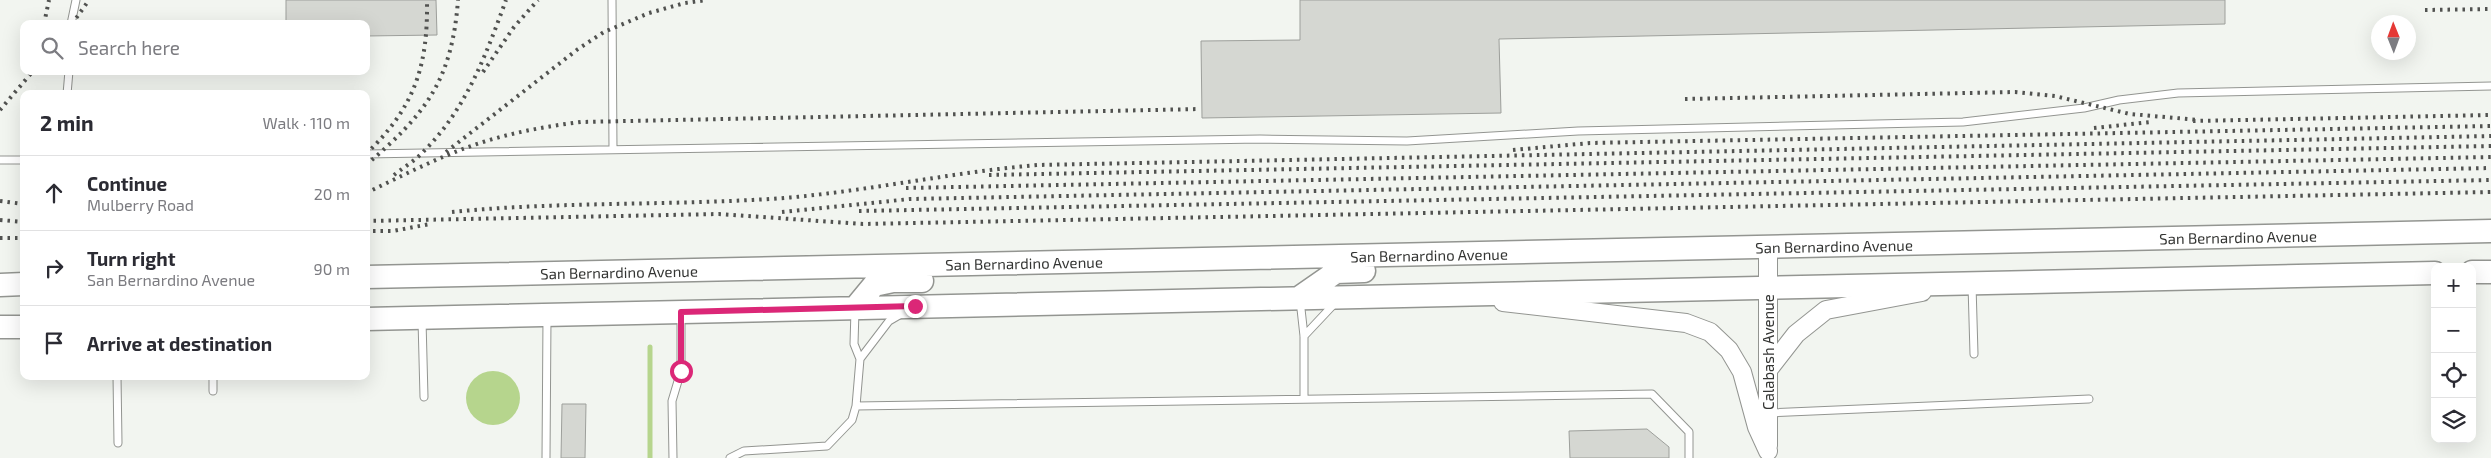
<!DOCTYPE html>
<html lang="en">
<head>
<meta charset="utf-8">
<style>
  :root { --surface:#fff; --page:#f7f7f7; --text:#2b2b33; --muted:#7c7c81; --line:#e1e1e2 }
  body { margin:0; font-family:"Exo 2",sans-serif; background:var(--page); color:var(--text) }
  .controls { position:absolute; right:15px; bottom:15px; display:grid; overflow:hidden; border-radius:10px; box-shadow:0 5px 20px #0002 }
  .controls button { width:45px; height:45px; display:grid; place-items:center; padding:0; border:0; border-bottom:1px solid var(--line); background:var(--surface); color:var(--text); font:25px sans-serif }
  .compass { position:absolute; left:2371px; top:15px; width:45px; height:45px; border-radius:50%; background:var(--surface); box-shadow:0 5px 20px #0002; rotate:359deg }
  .stop { position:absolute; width:15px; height:15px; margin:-11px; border:4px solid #db2777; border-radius:50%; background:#fff }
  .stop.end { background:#db2777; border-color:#fff; box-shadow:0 1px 5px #0008 }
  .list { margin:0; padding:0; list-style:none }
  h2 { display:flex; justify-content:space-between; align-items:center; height:65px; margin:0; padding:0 20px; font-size:21px }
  h2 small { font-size:16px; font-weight:400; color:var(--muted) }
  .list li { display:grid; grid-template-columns:32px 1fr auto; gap:15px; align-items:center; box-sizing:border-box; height:75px; padding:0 20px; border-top:1px solid var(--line) }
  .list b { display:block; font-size:19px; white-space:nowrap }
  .list p { margin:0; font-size:16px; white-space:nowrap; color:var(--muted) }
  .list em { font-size:16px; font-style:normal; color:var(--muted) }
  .icon { flex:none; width:28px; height:28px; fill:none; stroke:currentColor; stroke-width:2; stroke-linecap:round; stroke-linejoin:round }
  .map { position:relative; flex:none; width:2491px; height:458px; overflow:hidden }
  .search { position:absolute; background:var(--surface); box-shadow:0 5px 20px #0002; left:20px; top:20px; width:350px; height:55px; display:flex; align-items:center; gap:12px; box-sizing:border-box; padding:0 18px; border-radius:10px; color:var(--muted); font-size:19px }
  .panel { position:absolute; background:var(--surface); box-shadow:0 5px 20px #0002; left:20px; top:90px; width:350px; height:290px; border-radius:10px }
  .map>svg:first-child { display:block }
</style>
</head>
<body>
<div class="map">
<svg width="2491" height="458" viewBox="0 0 2491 458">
  <rect width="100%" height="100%" fill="#f2f5f0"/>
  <!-- water -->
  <path fill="#b6d58d" d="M466 398a27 27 0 1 1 54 0a27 27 0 1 1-54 0Z"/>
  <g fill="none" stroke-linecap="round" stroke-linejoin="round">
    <!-- stream -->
    <path stroke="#b6d58d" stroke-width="5" d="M 650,458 L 650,347"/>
  </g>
  <!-- building -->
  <path fill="#d5d7d2" stroke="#9d9f9b" d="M 286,0 L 436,0 L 437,35 L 366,36 L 366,24 L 286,24 Z
    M 1300,0 L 2225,0 L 2225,24 L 1499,39 L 1501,113 L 1202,118 L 1201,41 L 1300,40 Z
    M 562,404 L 586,404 L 585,458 L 561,458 Z
    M 1647,429 L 1669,447 L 1669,458 L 1570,458 L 1569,431 Z"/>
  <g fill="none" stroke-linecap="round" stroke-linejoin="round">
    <!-- service casing -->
    <g stroke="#939591" stroke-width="9">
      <path id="service" d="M 612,0 L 613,149
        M 71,24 L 76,0
        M 67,94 L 69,71
        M 366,154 L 1260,139 L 1407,141 L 1578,131 L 1963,122 L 2084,108 L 2119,100 L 2178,93 L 2491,86
        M 0,160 L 24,160
        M 1972,285 L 1974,354
        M 1300,300 L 1304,336 L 1304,399
        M 422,320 L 424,397
        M 1304,336 L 1336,302
        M 860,359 L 889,321 L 901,314
        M 117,376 L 118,443
        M 213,376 L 213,391
        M 856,406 L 1652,394 L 1689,432 L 1689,458
        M 1769,413 L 2089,399
        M 546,458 L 547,318
        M 673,458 L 672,401 L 681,371 L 681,315
        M 730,458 L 744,451 L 827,446 L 852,420 L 856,406 L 860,359 L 854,344 L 855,310"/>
    </g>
    <!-- tertiary casing -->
    <g stroke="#939591" stroke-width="20">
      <path id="tertiary" d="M 1503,302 L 1686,323 L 1710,332 L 1729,350 L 1742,372 L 1757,427 L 1768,451
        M 1768,370 L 1796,334 L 1826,310 L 1922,292
        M 1768,446 L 1768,247"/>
    </g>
    <!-- primary casing -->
    <g stroke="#939591" stroke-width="25">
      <path id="primary" d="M 2472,272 L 2491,272
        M 366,277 L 2491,231
        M 0,285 L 24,284
        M 1300,297 L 1336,272 L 1364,271
        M 855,308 L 874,285 L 893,281 L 922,281
        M 366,319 L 2435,273
        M 0,327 L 24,327"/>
    </g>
    <!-- service -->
    <use href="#service" stroke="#fff" stroke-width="7"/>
    <!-- tertiary -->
    <use href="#tertiary" stroke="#fff" stroke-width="18"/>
    <!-- primary -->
    <use href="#primary" stroke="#fff" stroke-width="22"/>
    <!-- rail -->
    <path stroke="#515250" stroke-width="4" stroke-dasharray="2.5 5" stroke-linecap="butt" d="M 2425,10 L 2491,9
      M 44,24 L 49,0
      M 72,24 L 89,0
      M 483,72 L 514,27 L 538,0
      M 1685,99 L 2015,92 L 2055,96 L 2130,114 L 2199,120
      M 0,110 L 33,71
      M 2193,121 L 2491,115
      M 2094,128 L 2151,122
      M 1513,150 L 1590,143 L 2491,126
      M 446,152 L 578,49 L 604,32 L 649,13 L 685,3 L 707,0
      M 366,154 C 415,107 428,66 427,0
      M 366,165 C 426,114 452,80 458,0
      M 394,175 C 404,167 416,160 424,151 C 466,109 486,55 506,0
      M 989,175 L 2491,146
      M 906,188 L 2491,157
      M 366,193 C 404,175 442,155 483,142 C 515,132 548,126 581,122 L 1200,109
      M 0,201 L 24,204
      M 859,211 L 2491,180
      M 452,212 C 562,201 673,206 784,198 C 869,191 953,172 1038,165 L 2491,136
      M 782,212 L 910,199 L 2491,168
      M 0,220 L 24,222
      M 366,221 L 719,214 L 863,224 L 2491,192
      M 373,231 L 393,231 L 430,224
      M 0,238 L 24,238"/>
  </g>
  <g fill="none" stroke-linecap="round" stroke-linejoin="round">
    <!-- route -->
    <path stroke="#db2777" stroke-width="6" d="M 681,371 L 681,312 L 915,306"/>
  </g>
  <g text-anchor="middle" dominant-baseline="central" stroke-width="5" stroke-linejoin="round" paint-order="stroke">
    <!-- street labels -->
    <g font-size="15" fill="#343533" stroke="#fff">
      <text transform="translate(2238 237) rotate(-1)">San Bernardino Avenue</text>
      <text transform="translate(1834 246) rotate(-1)">San Bernardino Avenue</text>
      <text transform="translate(1429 255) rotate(-1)">San Bernardino Avenue</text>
      <text transform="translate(1024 263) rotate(-1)">San Bernardino Avenue</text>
      <text transform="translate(619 272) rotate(-1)">San Bernardino Avenue</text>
      <text transform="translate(1768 352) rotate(-90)">Calabash Avenue</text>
    </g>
  </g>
</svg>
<div class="controls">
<button>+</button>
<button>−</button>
<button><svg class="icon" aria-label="locate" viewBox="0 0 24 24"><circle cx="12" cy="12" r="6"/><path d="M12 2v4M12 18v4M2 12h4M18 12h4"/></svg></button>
<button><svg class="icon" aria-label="layers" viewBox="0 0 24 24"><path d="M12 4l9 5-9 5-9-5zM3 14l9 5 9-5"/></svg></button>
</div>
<svg class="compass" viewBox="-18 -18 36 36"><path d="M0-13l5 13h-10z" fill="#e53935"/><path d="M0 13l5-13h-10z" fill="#7c7c81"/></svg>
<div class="stop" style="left:681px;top:371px"></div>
<div class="stop end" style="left:915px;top:306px"></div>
<div class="search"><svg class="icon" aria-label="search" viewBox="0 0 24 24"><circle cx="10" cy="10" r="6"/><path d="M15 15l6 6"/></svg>Search here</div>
<section class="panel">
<h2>2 min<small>Walk · 110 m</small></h2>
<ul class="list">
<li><svg class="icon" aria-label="ahead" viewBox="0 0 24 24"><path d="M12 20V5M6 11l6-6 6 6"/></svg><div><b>Continue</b><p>Mulberry Road</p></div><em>20 m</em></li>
<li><svg class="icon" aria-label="right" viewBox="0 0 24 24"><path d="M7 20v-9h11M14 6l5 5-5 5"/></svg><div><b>Turn right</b><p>San Bernardino Avenue</p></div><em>90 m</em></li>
<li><svg class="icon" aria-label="arrive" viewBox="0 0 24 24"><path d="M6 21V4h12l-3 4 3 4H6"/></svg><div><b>Arrive at destination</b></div></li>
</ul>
</section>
</div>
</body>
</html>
